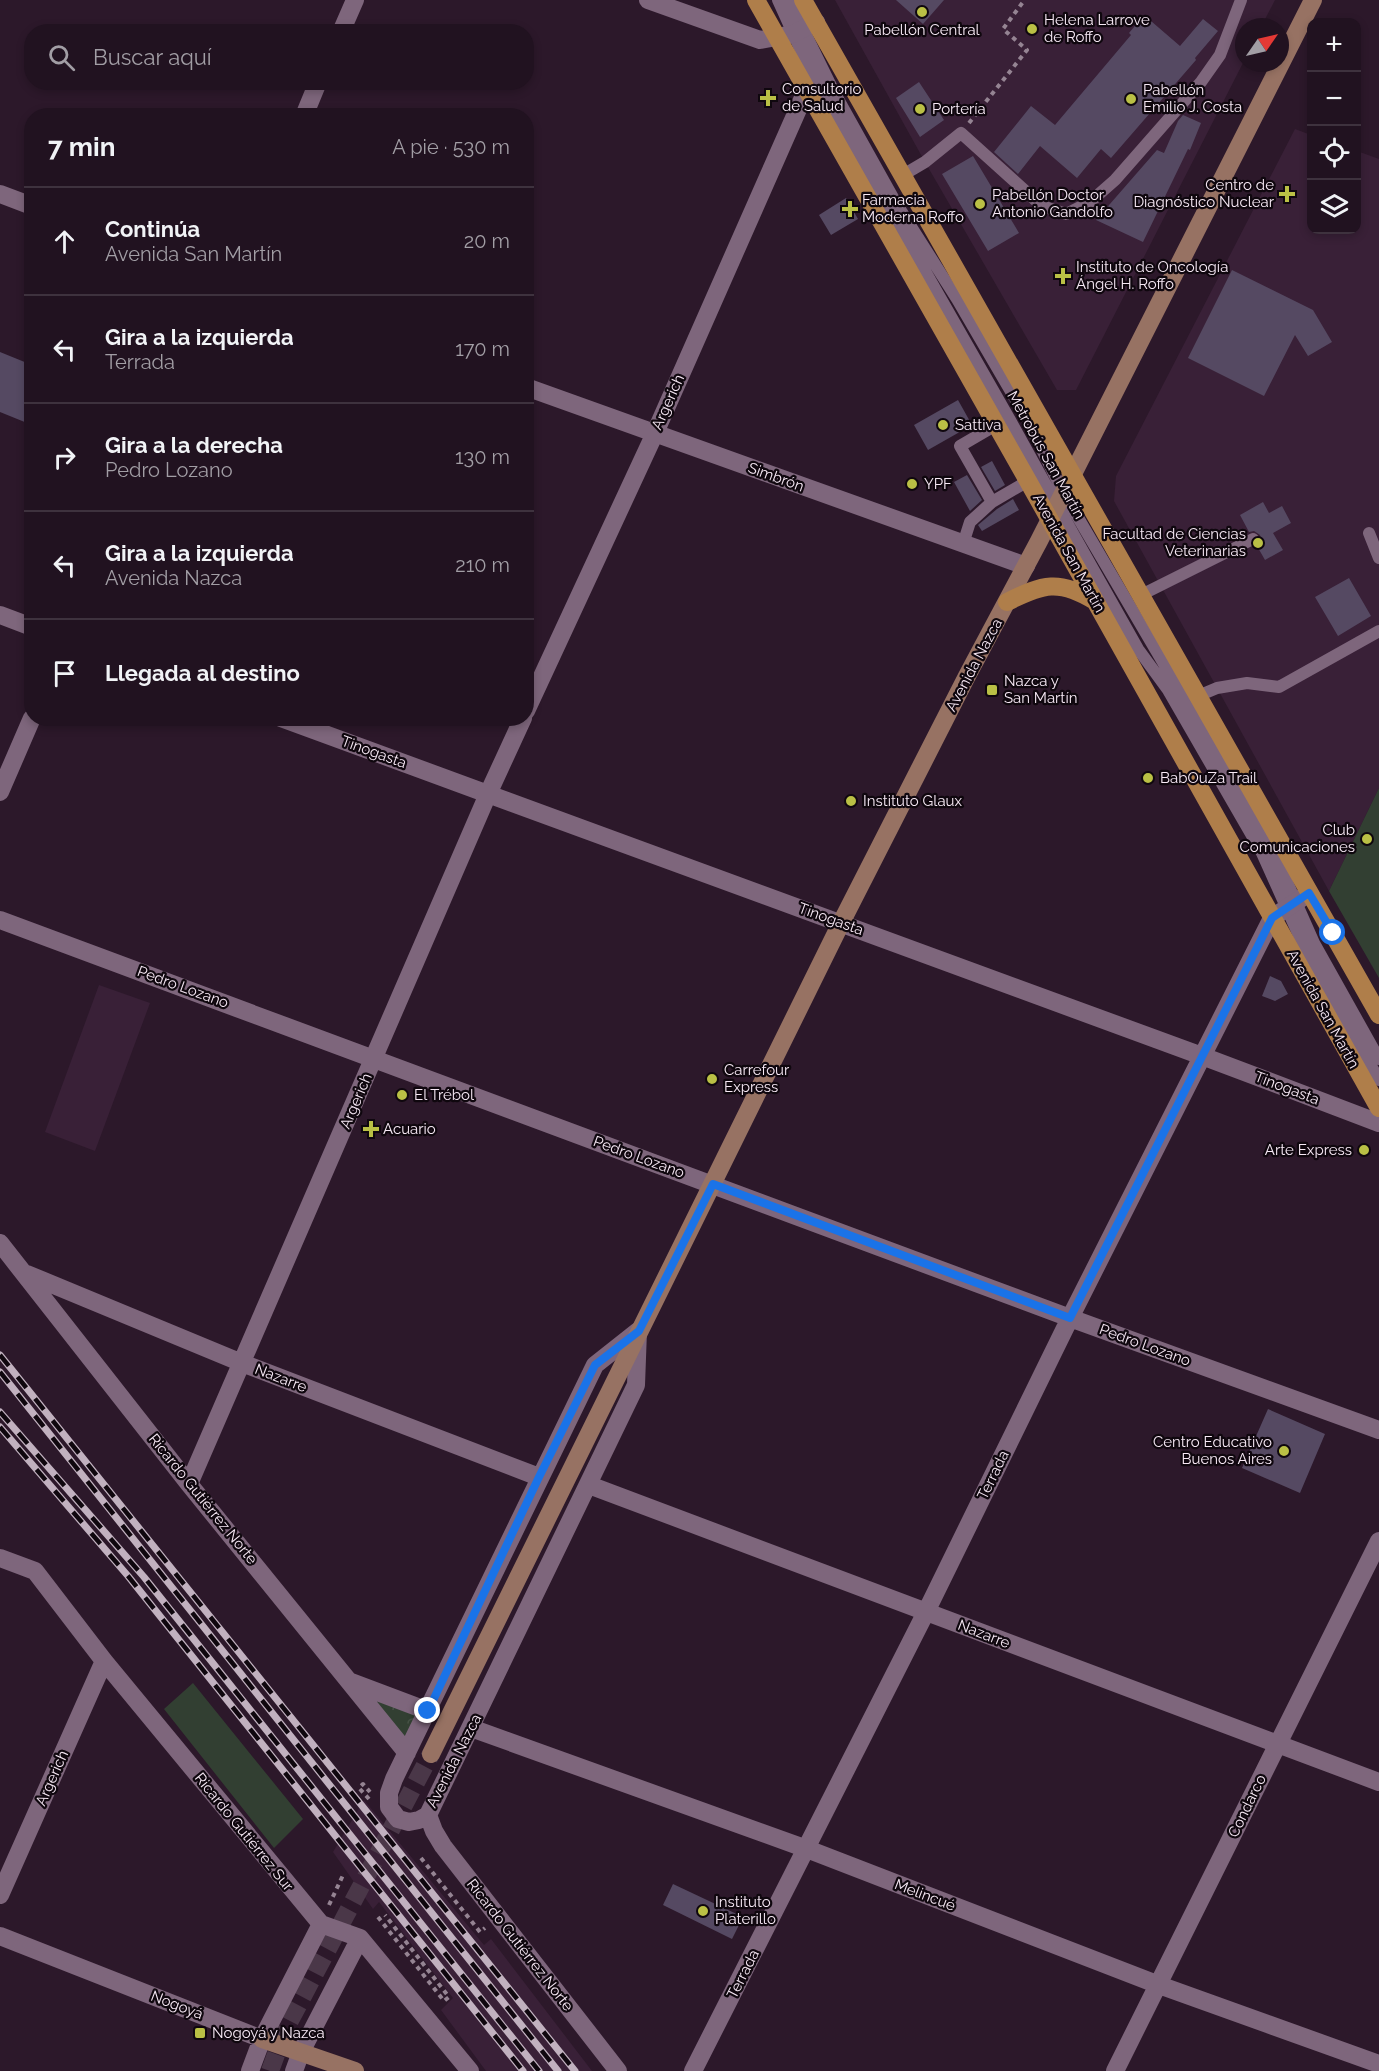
<!DOCTYPE html>
<html lang="es">
<head>
<meta charset="utf-8">
<style>
  :root { --surface:#211220; --page:#2d202d; --text:#f1f3f6; --muted:#a29ea5; --line:#3e323e }
  body { margin:0; font-family:Raleway,sans-serif; background:var(--page); color:var(--text) }
  .controls { position:absolute; right:18px; top:18px; display:grid; overflow:hidden; border-radius:12px; box-shadow:0 3px 9px #0003 }
  .controls button { width:54px; height:54px; display:grid; place-items:center; padding:0; border:0; border-bottom:2px solid var(--line); background:var(--surface); color:var(--text); font:30px sans-serif }
  .compass { position:absolute; left:1235px; top:18px; width:54px; height:54px; border-radius:50%; background:var(--surface); box-shadow:0 3px 9px #0003; rotate:56deg }
  .stop { position:absolute; width:18px; height:18px; margin:-14px; border:4px solid #1a73e8; border-radius:50%; background:#fff }
  .stop.end { background:#1a73e8; border-color:#fff; box-shadow:0 2px 6px #0008 }
  .list { margin:0; padding:0; list-style:none }
  h2 { display:flex; justify-content:space-between; align-items:center; height:78px; margin:0; padding:0 24px; font-size:26px }
  h2 small { font-size:20px; font-weight:400; color:var(--muted) }
  .list li { display:grid; grid-template-columns:39px 1fr auto; gap:18px; align-items:center; box-sizing:border-box; height:108px; padding:0 24px; border-top:2px solid var(--line) }
  .list b { display:block; font-size:22px; white-space:nowrap }
  .list p { margin:0; font-size:20px; white-space:nowrap; color:var(--muted) }
  .list em { font-size:20px; font-style:normal; color:var(--muted) }
  .icon { flex:none; width:33px; height:33px; fill:none; stroke:currentColor; stroke-width:2; stroke-linecap:round; stroke-linejoin:round }
  .map { position:relative; flex:none; width:1379px; height:2071px; overflow:hidden }
  .search { position:absolute; background:var(--surface); box-shadow:0 3px 9px #0003; left:24px; top:24px; width:510px; height:66px; display:flex; align-items:center; gap:15px; box-sizing:border-box; padding:0 21px; border-radius:24px; color:var(--muted); font-size:22px }
  .panel { position:absolute; background:var(--surface); box-shadow:0 3px 9px #0003; left:24px; top:108px; width:510px; height:618px; border-radius:24px }
  .map>svg:first-child { display:block }
</style>
</head>
<body>
<div class="map">
<svg width="1379" height="2071" viewBox="0 0 1379 2071">
  <defs>
    <pattern id="park-crowns" width="20" height="18" patternUnits="userSpaceOnUse" patternTransform="scale(1.5)"><rect width="20" height="18" fill="#323f32"/><path d="M2 6a3 3 0 1 1 6 0M12 15a3 3 0 1 1 6 0" fill="none" stroke="#465246"/></pattern>
  </defs>
  <rect width="100%" height="100%" fill="#2c182a"/>
  <!-- built -->
  <path fill="#392037" d="M 835,0 L 1275,0 L 1261,27 L 1244,27 L 1244,61 L 1076,390 L 1057,390 L 925,162 Z
    M 1295,129 L 1311,135 L 1312,230 L 1356,230 L 1357,151 L 1379,159 L 1379,788 L 1329,891 L 1114,501 L 1116,476 Z
    M 99,985 L 150,1003 L 95,1151 L 45,1132 Z
    M 364,1800 L 484,1945 L 491,1939 L 592,2071 L 486,2071 L 441,2010 L 453,1998 L 379,1902 L 373,1909 L 333,1852 Z"/>
  <!-- park -->
  <path fill="url(#park-crowns)" d="M 353,1684 L 427,1712 L 407,1751 Z"/>
  <!-- pitch -->
  <path fill="#323f32" d="M 1379,788 L 1379,978 L 1329,891 Z
    M 193,1683 L 303,1819 L 274,1848 L 164,1709 Z"/>
  <!-- building -->
  <path fill="#554962" d="M 896,0 L 944,0 L 923,24 Z
    M 1144,15 L 1180,46 L 1203,19 L 1218,31 L 1195,58 L 1196,60 L 1111,158 L 1101,149 L 1077,178 L 1040,146 L 1018,174 L 994,152 L 1031,106 L 1055,125 L 1131,35 L 1129,33 Z
    M 919,82 L 944,120 L 920,137 L 896,98 Z
    M 1183,115 L 1201,123 L 1190,150 L 1188,149 L 1143,242 L 1096,220 L 1157,150 L 1164,153 L 1178,121 Z
    M 973,156 L 1019,233 L 988,251 L 942,174 Z
    M 846,198 L 858,219 L 831,235 L 819,215 Z
    M 1232,270 L 1313,310 L 1332,342 L 1308,356 L 1295,335 L 1264,396 L 1188,358 Z
    M 0,352 L 32,365 L 32,425 L 0,412 Z
    M 958,400 L 972,425 L 928,450 L 914,425 Z
    M 992,461 L 1005,485 L 995,491 L 981,467 Z
    M 967,475 L 982,500 L 970,511 L 954,482 Z
    M 1013,499 L 1019,510 L 982,531 L 978,525 L 997,509 Z
    M 1263,502 L 1269,513 L 1282,506 L 1291,523 L 1273,533 L 1283,550 L 1265,560 L 1257,546 L 1261,540 L 1260,535 L 1254,531 L 1249,532 L 1240,515 Z
    M 1349,578 L 1371,616 L 1338,636 L 1315,597 Z
    M 1270,976 L 1281,981 L 1288,994 L 1275,1001 L 1262,996 Z
    M 1268,1409 L 1325,1434 L 1300,1493 L 1242,1468 Z
    M 673,1884 L 743,1917 L 732,1939 L 663,1905 Z"/>
  <g fill="none" stroke-linecap="round" stroke-linejoin="round">
    <!-- secondary-tunnel -->
    <path stroke="#4a3748" stroke-width="18" stroke-dasharray="18 9" stroke-linecap="butt" d="M 270,2071 L 285,2030 L 431,1754"/>
    <!-- path -->
    <path stroke="#958493" stroke-width="4" stroke-dasharray="4.5 4.5" stroke-linecap="butt" d="M 969,123 L 1027,50 L 1003,29 L 1023,2 L 1021,0
      M 369,1799 L 359,1788 L 363,1784 L 370,1792
      M 421,1858 L 480,1932 L 485,1928
      M 329,1905 L 344,1873
      M 378,1917 L 444,2001 L 449,1997 L 385,1915"/>
    <!-- lane -->
    <path stroke="#7e667c" stroke-width="12" d="M 778,0 L 807,64 L 1010,420 L 1057,505 L 1138,649 L 1168,690 L 1262,853 L 1305,949 L 1379,1080
      M 789,0 L 833,90 L 896,203 L 957,299 L 1027,419 L 1063,492 L 1272,848 L 1314,943 L 1379,1059
      M 903,175 L 925,162 L 961,133 L 1042,206 L 1066,214 L 1090,202 L 1115,180 L 1201,82 L 1220,55 L 1241,0
      M 992,502 L 960,446 L 996,425
      M 1369,533 L 1379,558
      M 963,544 L 970,522 L 992,502 L 1028,481
      M 1141,595 L 1253,539
      M 1198,696 L 1217,688 L 1247,683 L 1279,687 L 1379,631"/>
    <!-- street -->
    <path stroke="#7e667c" stroke-width="18" d="M 648,0 L 760,40 L 793,34 L 816,22
      M 341,32 L 355,0
      M 304,116 L 318,82
      M 0,194 L 32,206
      M 526,387 L 1026,566
      M 0,615 L 32,627
      M 526,711 L 655,433 L 806,91
      M 281,718 L 1202,1056 L 1379,1123
      M 0,792 L 32,718
      M 0,920 L 1070,1318 L 1379,1430
      M 0,1243 L 189,1484 L 407,1753
      M 27,1274 L 242,1363 L 539,1477
      M 638,1331 L 636,1385 L 428,1815 L 419,1820 L 409,1822 L 398,1819 L 389,1807 L 389,1793 L 394,1779 L 595,1365 Z
      M 189,1484 L 488,794 L 523,718
      M 589,1485 L 1379,1782
      M 0,1558 L 35,1571 L 104,1661 L 321,1924 L 360,1938 L 470,2071
      M 351,1682 L 428,1711
      M 471,1728 L 807,1849 L 1159,1985 L 1379,2064
      M 428,1815 L 434,1831 L 443,1846 L 618,2071
      M 0,1895 L 104,1661
      M 0,1936 L 262,2039
      M 250,2071 L 262,2039 L 321,1924
      M 294,2071 L 301,2052 L 360,1938
      M 693,2071 L 926,1612 L 1070,1318 L 1272,918 L 1309,893
      M 1115,2071 L 1379,1541"/>
    <!-- secondary -->
    <path stroke="#977263" stroke-width="18" d="M 431,1754 L 841,923 L 967,676 L 1039,541 L 1313,0
      M 262,2039 L 355,2071"/>
    <!-- primary -->
    <path stroke="#af7e4a" stroke-width="18" d="M 756,0 L 1028,481 L 1379,1108
      M 803,0 L 1379,1015
      M 1007,602 C 1043,584 1059,579 1095,601"/>
    <!-- rail casing -->
    <g stroke="#c1b1bf" stroke-width="7">
      <path id="rail" d="M 0,1355 L 575,2071
        M 0,1372 L 558,2071
        M 0,1412 L 144,1577 L 539,2071
        M 0,1427 L 128,1576 L 523,2071"/>
    </g>
    <!-- rail -->
    <use href="#rail" stroke="#0f070e" stroke-width="4.5" stroke-dasharray="14" stroke-linecap="butt"/>
  </g>
  <g fill="none" stroke-linecap="round" stroke-linejoin="round">
    <!-- route -->
    <path stroke="#1a73e8" stroke-width="8" d="M 428,1711 L 539,1477 L 595,1365 L 639,1331 L 713,1184 L 1070,1318 L 1272,918 L 1309,893 L 1333,933"/>
  </g>
  <!-- markers -->
  <g fill="#bac045" stroke="#0f070e" stroke-width="2">
    <circle cx="922" cy="12" r="6"/>
    <circle cx="1032" cy="29" r="6"/>
    <path d="M765 89h6v6h6v6h-6v6h-6v-6h-6v-6h6z"/>
    <circle cx="1131" cy="99" r="6"/>
    <circle cx="920" cy="109" r="6"/>
    <path d="M1284 185h6v6h6v6h-6v6h-6v-6h-6v-6h6z"/>
    <circle cx="980" cy="204" r="6"/>
    <path d="M847 200h6v6h6v6h-6v6h-6v-6h-6v-6h6z"/>
    <path d="M1060 267h6v6h6v6h-6v6h-6v-6h-6v-6h6z"/>
    <circle cx="943" cy="425" r="6"/>
    <circle cx="912" cy="484" r="6"/>
    <circle cx="1258" cy="543" r="6"/>
    <rect x="986" y="684" width="12" height="12" rx="3"/>
    <circle cx="1148" cy="778" r="6"/>
    <circle cx="851" cy="801" r="6"/>
    <circle cx="1367" cy="839" r="6"/>
    <circle cx="712" cy="1079" r="6"/>
    <circle cx="402" cy="1095" r="6"/>
    <path d="M368 1120h6v6h6v6h-6v6h-6v-6h-6v-6h6z"/>
    <circle cx="1364" cy="1150" r="6"/>
    <circle cx="1284" cy="1451" r="6"/>
    <circle cx="703" cy="1911" r="6"/>
    <rect x="194" y="2027" width="12" height="12" rx="3"/>
  </g>
  <g text-anchor="middle" dominant-baseline="central" stroke-width="4.5" stroke-linejoin="round" paint-order="stroke">
    <!-- poi labels -->
    <g font-size="15" fill="#f7e9f5" stroke="#0f070e" text-anchor="start">
      <text x="1044" y="20">Helena Larrove<tspan x="1044" dy="17">de Roffo</tspan></text>
      <text x="922" y="30" text-anchor="middle">Pabellón Central</text>
      <text x="782" y="89">Consultorio<tspan x="782" dy="17">de Salud</tspan></text>
      <text x="1143" y="90">Pabellón<tspan x="1143" dy="17">Emilio J. Costa</tspan></text>
      <text x="932" y="109">Portería</text>
      <text x="1274" y="185" text-anchor="end">Centro de<tspan x="1274" dy="17">Diagnóstico Nuclear</tspan></text>
      <text x="992" y="195">Pabellón Doctor<tspan x="992" dy="17">Antonio Gandolfo</tspan></text>
      <text x="862" y="200">Farmacia<tspan x="862" dy="17">Moderna Roffo</tspan></text>
      <text x="1076" y="267">Instituto de Oncología<tspan x="1076" dy="17">Ángel H. Roffo</tspan></text>
      <text x="955" y="425">Sattiva</text>
      <text x="924" y="484">YPF</text>
      <text x="1246" y="534" text-anchor="end">Facultad de Ciencias<tspan x="1246" dy="17">Veterinarias</tspan></text>
      <text x="1004" y="681">Nazca y<tspan x="1004" dy="17">San Martín</tspan></text>
      <text x="1160" y="778">BabOuZa Trail</text>
      <text x="863" y="801">Instituto Glaux</text>
      <text x="1355" y="830" text-anchor="end">Club<tspan x="1355" dy="17">Comunicaciones</tspan></text>
      <text x="724" y="1070">Carrefour<tspan x="724" dy="17">Express</tspan></text>
      <text x="414" y="1095">El Trébol</text>
      <text x="383" y="1129">Acuario</text>
      <text x="1352" y="1150" text-anchor="end">Arte Express</text>
      <text x="1272" y="1442" text-anchor="end">Centro Educativo<tspan x="1272" dy="17">Buenos Aires</tspan></text>
      <text x="715" y="1902">Instituto<tspan x="715" dy="17">Platerillo</tspan></text>
      <text x="212" y="2033">Nogoyá y Nazca</text>
    </g>
    <!-- street labels -->
    <g font-size="15" fill="#f7e9f5" stroke="#0f070e">
      <text transform="translate(668 402) rotate(-66)">Argerich</text>
      <text transform="translate(1046 455) rotate(61)">Metrobús San Martín</text>
      <text transform="translate(776 477) rotate(20)">Simbrón</text>
      <text transform="translate(1069 553) rotate(61)">Avenida San Martín</text>
      <text transform="translate(974 665) rotate(-62)">Avenida Nazca</text>
      <text transform="translate(374 752) rotate(20)">Tinogasta</text>
      <text transform="translate(831 919) rotate(20)">Tinogasta</text>
      <text transform="translate(183 987) rotate(20)">Pedro Lozano</text>
      <text transform="translate(1323 1009) rotate(61)">Avenida San Martín</text>
      <text transform="translate(1287 1088) rotate(21)">Tinogasta</text>
      <text transform="translate(356 1101) rotate(-67)">Argerich</text>
      <text transform="translate(639 1157) rotate(20)">Pedro Lozano</text>
      <text transform="translate(1145 1345) rotate(20)">Pedro Lozano</text>
      <text transform="translate(281 1378) rotate(21)">Nazarre</text>
      <text transform="translate(993 1475) rotate(-64)">Terrada</text>
      <text transform="translate(203 1499) rotate(51)">Ricardo Gutiérrez Norte</text>
      <text transform="translate(984 1634) rotate(21)">Nazarre</text>
      <text transform="translate(454 1761) rotate(-63)">Avenida Nazca</text>
      <text transform="translate(52 1778) rotate(-66)">Argerich</text>
      <text transform="translate(1247 1806) rotate(-64)">Condarco</text>
      <text transform="translate(244 1832) rotate(51)">Ricardo Gutiérrez Sur</text>
      <text transform="translate(925 1895) rotate(21)">Melincué</text>
      <text transform="translate(520 1945) rotate(52)">Ricardo Gutiérrez Norte</text>
      <text transform="translate(743 1974) rotate(-63)">Terrada</text>
      <text transform="translate(177 2005) rotate(21)">Nogoyá</text>
    </g>
  </g>
</svg>
<div class="controls">
<button>+</button>
<button>−</button>
<button><svg class="icon" aria-label="locate" viewBox="0 0 24 24"><circle cx="12" cy="12" r="6"/><path d="M12 2v4M12 18v4M2 12h4M18 12h4"/></svg></button>
<button><svg class="icon" aria-label="layers" viewBox="0 0 24 24"><path d="M12 4l9 5-9 5-9-5zM3 14l9 5 9-5"/></svg></button>
</div>
<svg class="compass" viewBox="-18 -18 36 36"><path d="M0-13l5 13h-10z" fill="#e53935"/><path d="M0 13l5-13h-10z" fill="#a29ea5"/></svg>
<div class="stop" style="left:1333px;top:933px"></div>
<div class="stop end" style="left:428px;top:1711px"></div>
<div class="search"><svg class="icon" aria-label="search" viewBox="0 0 24 24"><circle cx="10" cy="10" r="6"/><path d="M15 15l6 6"/></svg>Buscar aquí</div>
<section class="panel">
<h2>7 min<small>A pie · 530 m</small></h2>
<ul class="list">
<li><svg class="icon" aria-label="ahead" viewBox="0 0 24 24"><path d="M12 20V5M6 11l6-6 6 6"/></svg><div><b>Continúa</b><p>Avenida San Martín</p></div><em>20 m</em></li>
<li><svg class="icon" aria-label="left" viewBox="0 0 24 24"><path d="M17 20v-9H6M10 6l-5 5 5 5"/></svg><div><b>Gira a la izquierda</b><p>Terrada</p></div><em>170 m</em></li>
<li><svg class="icon" aria-label="right" viewBox="0 0 24 24"><path d="M7 20v-9h11M14 6l5 5-5 5"/></svg><div><b>Gira a la derecha</b><p>Pedro Lozano</p></div><em>130 m</em></li>
<li><svg class="icon" aria-label="left" viewBox="0 0 24 24"><path d="M17 20v-9H6M10 6l-5 5 5 5"/></svg><div><b>Gira a la izquierda</b><p>Avenida Nazca</p></div><em>210 m</em></li>
<li><svg class="icon" aria-label="arrive" viewBox="0 0 24 24"><path d="M6 21V4h12l-3 4 3 4H6"/></svg><div><b>Llegada al destino</b></div></li>
</ul>
</section>
</div>
</body>
</html>
